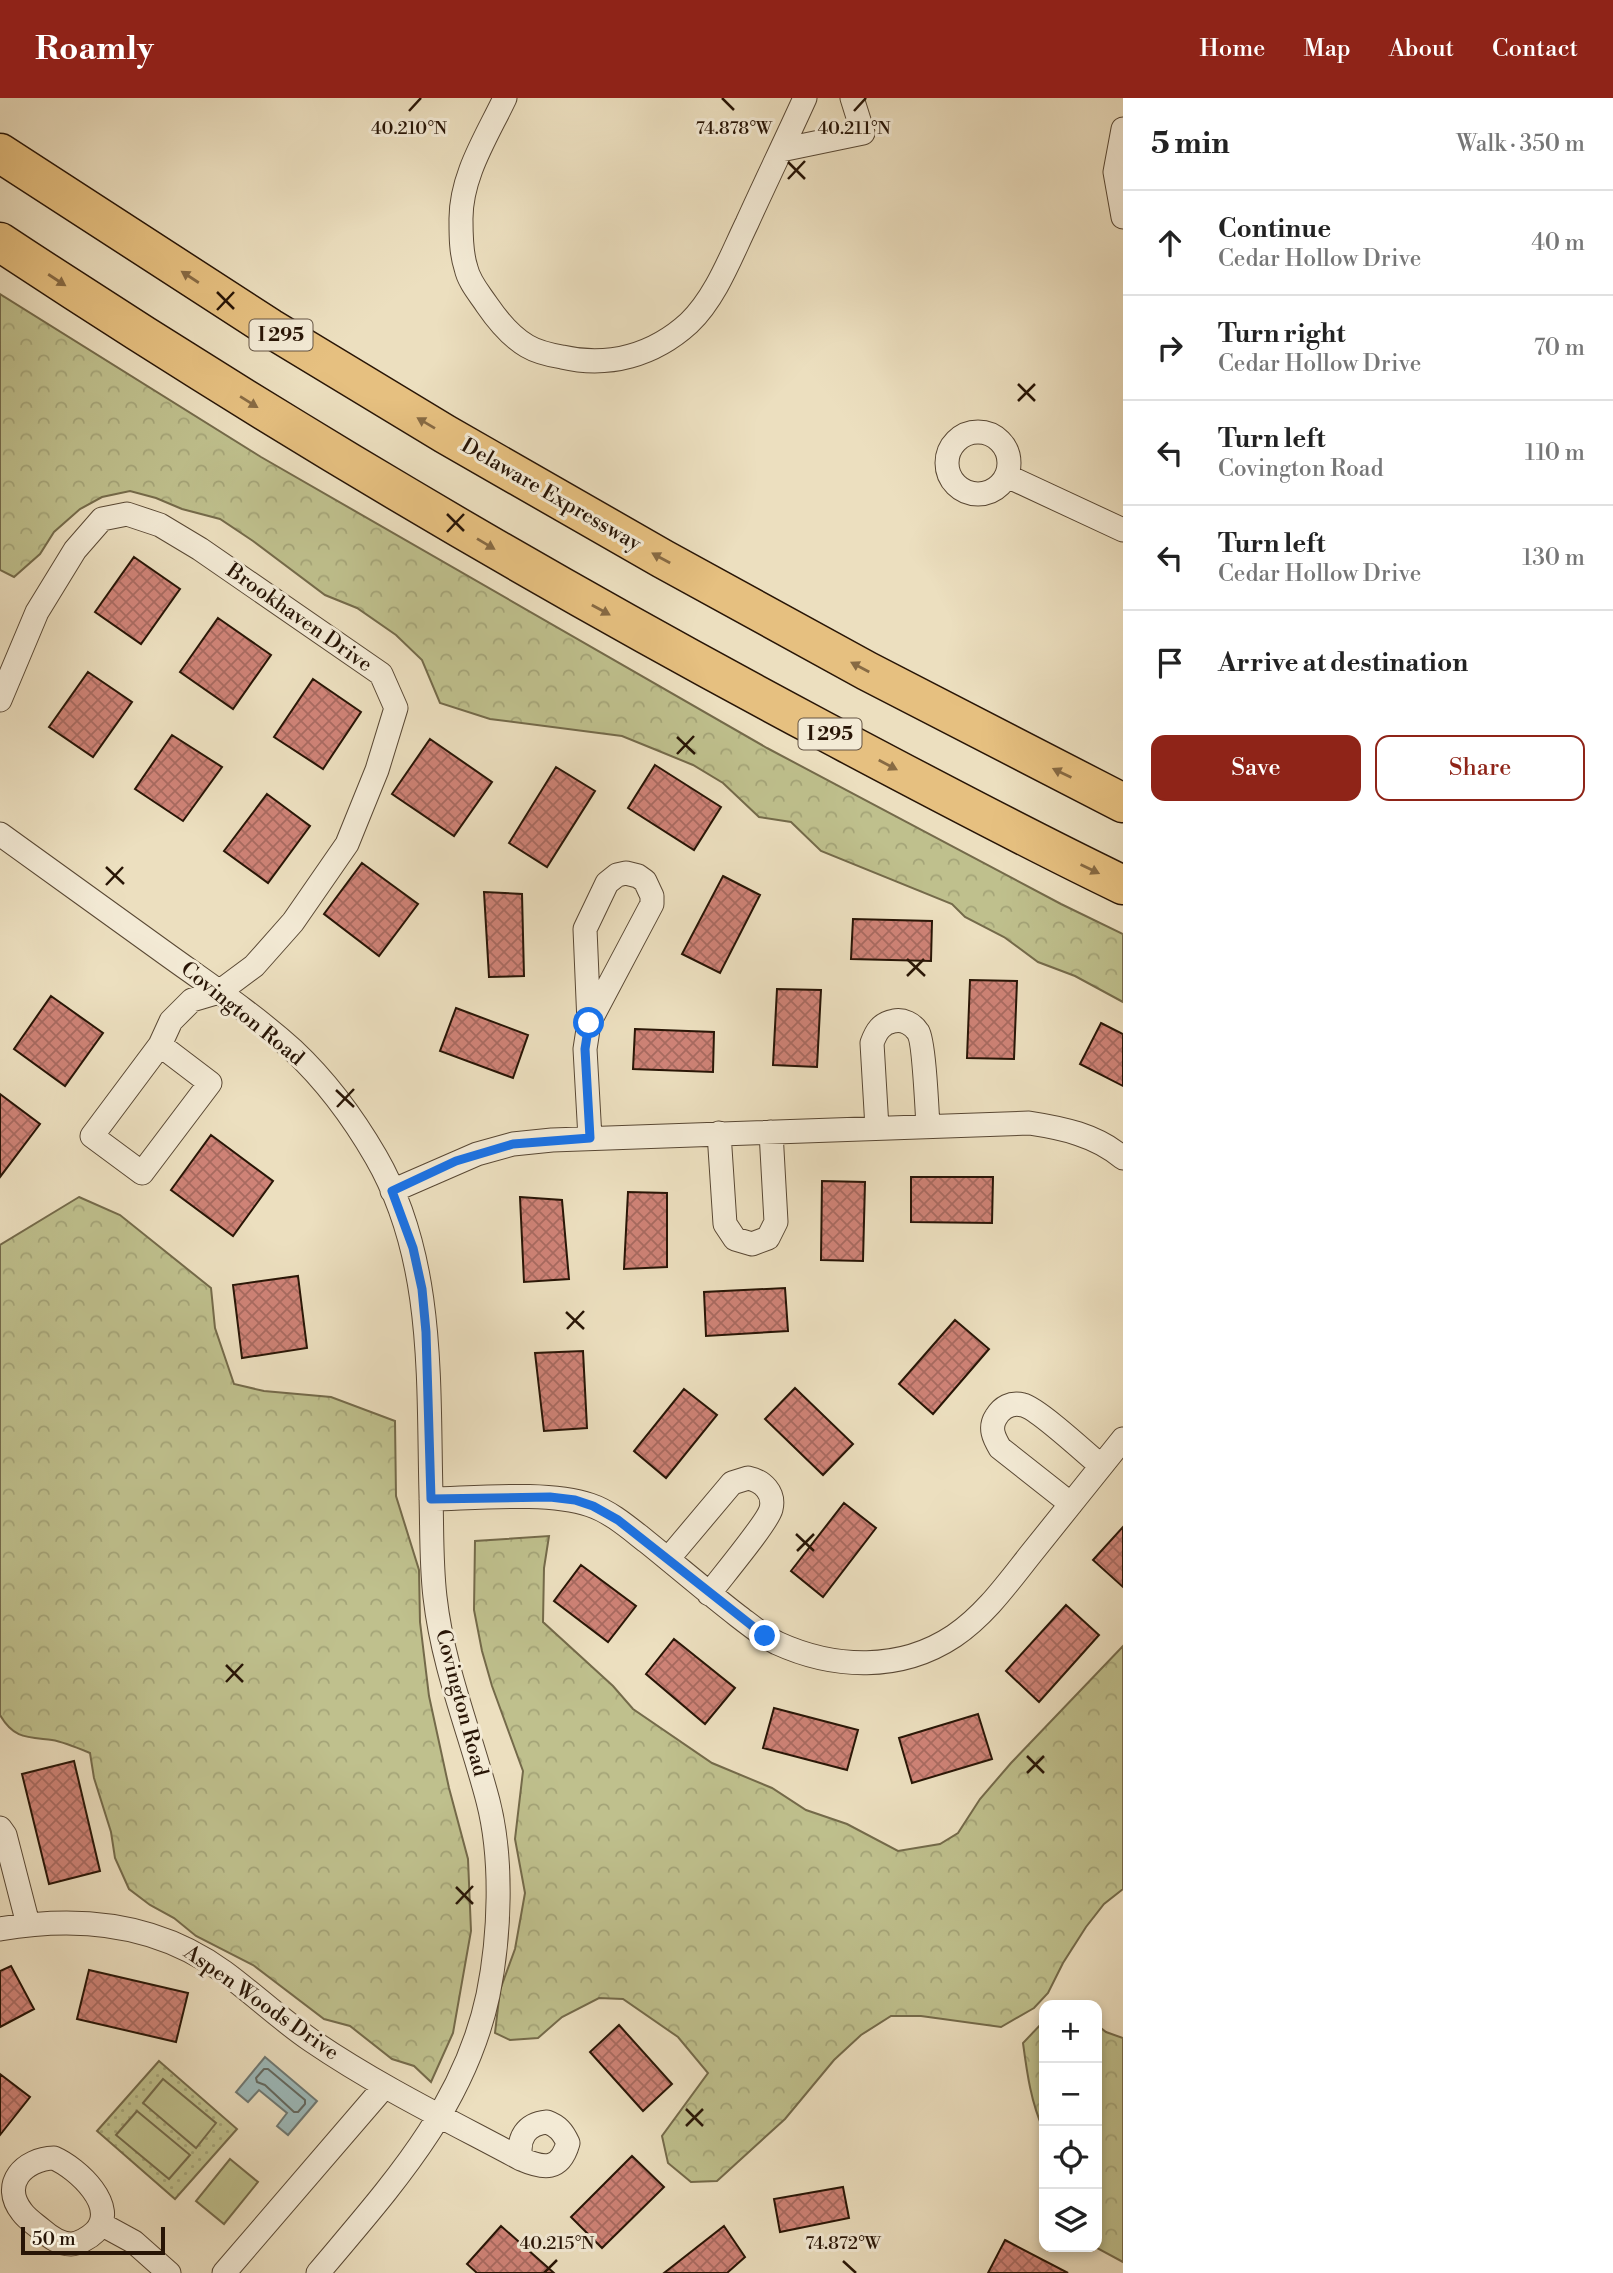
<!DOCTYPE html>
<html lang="en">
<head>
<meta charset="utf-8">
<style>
  :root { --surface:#fff; --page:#f2f2f2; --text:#222; --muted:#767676; --line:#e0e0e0; --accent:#8f2418 }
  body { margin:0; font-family:"Libre Bodoni",serif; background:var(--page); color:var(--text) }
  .controls { position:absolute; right:21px; bottom:21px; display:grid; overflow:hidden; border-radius:14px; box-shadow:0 4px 10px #0003 }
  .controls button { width:63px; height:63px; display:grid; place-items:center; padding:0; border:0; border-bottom:2px solid var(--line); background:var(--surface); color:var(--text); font:35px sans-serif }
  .scale { position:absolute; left:21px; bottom:18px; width:144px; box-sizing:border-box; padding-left:7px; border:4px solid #281506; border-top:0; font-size:19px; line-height:24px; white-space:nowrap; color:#281506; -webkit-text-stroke:5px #f3ead5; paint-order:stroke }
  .stop { position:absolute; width:21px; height:21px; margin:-16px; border:5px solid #1a73e8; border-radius:50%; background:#fff }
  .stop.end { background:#1a73e8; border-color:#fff; box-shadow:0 2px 7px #0008 }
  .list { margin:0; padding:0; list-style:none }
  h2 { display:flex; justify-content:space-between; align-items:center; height:91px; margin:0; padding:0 28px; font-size:30px }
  h2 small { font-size:23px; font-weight:400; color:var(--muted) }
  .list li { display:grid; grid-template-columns:46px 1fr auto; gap:21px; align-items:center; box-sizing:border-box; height:105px; padding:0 28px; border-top:2px solid var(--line) }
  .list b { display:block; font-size:26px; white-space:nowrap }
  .list p { margin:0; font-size:23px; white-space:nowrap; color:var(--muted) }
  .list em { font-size:23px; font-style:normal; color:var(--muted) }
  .actions { display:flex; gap:14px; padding:21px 28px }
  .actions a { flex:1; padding:16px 0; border:2px solid var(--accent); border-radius:14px; text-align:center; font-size:24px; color:var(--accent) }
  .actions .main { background:var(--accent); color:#fff }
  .icon { flex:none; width:38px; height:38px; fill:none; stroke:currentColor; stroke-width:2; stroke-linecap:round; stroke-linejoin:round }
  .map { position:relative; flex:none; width:1123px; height:2175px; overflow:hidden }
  header { display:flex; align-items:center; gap:42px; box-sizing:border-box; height:98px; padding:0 35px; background:var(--accent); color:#fff }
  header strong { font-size:33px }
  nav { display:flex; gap:38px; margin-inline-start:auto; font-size:24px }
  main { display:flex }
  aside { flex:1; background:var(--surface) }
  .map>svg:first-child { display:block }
</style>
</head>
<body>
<header>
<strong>Roamly</strong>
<nav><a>Home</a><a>Map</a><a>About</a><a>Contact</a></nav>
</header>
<main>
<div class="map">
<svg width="1123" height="2175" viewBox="0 0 1123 2175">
  <defs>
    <pattern id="forest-crowns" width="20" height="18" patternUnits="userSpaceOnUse" patternTransform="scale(1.75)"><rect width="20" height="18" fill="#bfc08d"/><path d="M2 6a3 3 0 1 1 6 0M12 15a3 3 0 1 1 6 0" fill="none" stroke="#a4a478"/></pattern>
    <pattern id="park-dots" width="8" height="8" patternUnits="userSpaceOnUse" patternTransform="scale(1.75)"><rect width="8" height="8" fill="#bfc08d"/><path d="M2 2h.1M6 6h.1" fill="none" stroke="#a4a478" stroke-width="1.8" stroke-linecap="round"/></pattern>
    <pattern id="building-cross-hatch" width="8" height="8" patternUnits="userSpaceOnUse" patternTransform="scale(1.75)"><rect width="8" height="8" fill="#cf8377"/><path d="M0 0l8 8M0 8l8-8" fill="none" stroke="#a86a60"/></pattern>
  </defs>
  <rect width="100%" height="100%" fill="#ecdfbf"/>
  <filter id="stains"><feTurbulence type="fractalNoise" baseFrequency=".00286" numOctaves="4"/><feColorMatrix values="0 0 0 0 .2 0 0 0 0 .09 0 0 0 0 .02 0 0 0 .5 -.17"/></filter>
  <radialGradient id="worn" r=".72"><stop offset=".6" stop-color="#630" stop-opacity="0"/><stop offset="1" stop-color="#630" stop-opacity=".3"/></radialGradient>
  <!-- forest -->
  <path fill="url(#forest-crowns)" stroke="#746a4a" stroke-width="2" d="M 0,196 L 261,359 L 767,650 L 1061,806 L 1123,836 L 1123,904 L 1075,878 L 1038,864 L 1004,839 L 965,819 L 952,806 L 821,753 L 791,724 L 759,719 L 723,685 L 693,667 L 654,651 L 622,638 L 490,621 L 440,605 L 422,562 L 396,537 L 357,510 L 325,497 L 253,443 L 220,421 L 182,411 L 156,400 L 130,393 L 102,399 L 80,411 L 54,434 L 40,456 L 14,479 L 0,472 Z
    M 79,1099 L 120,1117 L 211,1190 L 215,1230 L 234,1286 L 264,1293 L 331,1299 L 395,1323 L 396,1398 L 419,1472 L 420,1524 L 429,1598 L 449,1690 L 468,1761 L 471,1833 L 453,1935 L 431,1984 L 414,1968 L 392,1961 L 350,1928 L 324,1921 L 253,1867 L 196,1838 L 174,1820 L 150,1807 L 129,1791 L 115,1760 L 111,1734 L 94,1680 L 90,1655 C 78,1650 64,1644 52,1642 C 27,1639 14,1641 0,1617 L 0,1147 Z
    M 549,1438 L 544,1470 L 543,1524 L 613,1588 L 633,1611 L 712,1665 L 772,1690 L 806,1712 L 847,1726 L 898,1753 L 940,1746 L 958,1735 L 980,1701 L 1011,1665 L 1123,1548 L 1123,1791 L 1104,1806 L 1086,1829 L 1063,1865 L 1048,1895 L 1034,1910 L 1001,1929 L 921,1918 L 891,1918 L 861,1937 L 834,1962 L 785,2021 L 717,2083 L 691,2084 L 668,2065 L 662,2038 L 708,1975 L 678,1939 L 623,1901 L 599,1900 L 562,1919 L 538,1940 L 510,1942 L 495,1935 L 500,1892 L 515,1851 L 525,1795 L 515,1741 L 523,1673 L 492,1588 L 482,1553 L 474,1512 L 475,1443 Z
    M 1044,1923 L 1044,2033 C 1031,2005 1027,1975 1023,1945 Z
    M 1097,1927 L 1106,1934 L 1123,1940 L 1123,2164 L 1095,2149 Z"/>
  <!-- park -->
  <path fill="url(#park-dots)" stroke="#746a4a" stroke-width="2" d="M 159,1963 L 237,2031 L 175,2101 L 97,2033 Z"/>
  <!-- garden -->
  <path fill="#bfc08d" stroke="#746a4a" stroke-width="2" d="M 163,1981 L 216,2025 L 196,2050 L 143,2005 Z
    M 137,2013 L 190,2057 L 169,2081 L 116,2037 Z
    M 230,2061 L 258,2084 L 224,2126 L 196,2103 Z"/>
  <!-- water -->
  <path fill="#9cbabb" stroke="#6e7873" stroke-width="2" d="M 265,1959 L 317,2003 L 288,2037 L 277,2028 L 287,2015 L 259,1992 L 248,2004 L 236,1994 Z"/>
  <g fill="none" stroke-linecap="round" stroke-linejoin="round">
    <!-- shore -->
    <path stroke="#626860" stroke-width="2" d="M 264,1971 L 268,1971 L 305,2002 L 305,2006 L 298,2014 L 294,2014 L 265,1987 L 257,1984 L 256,1980 Z"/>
  </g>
  <!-- building -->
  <path fill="url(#building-cross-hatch)" stroke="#281506" stroke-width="2" d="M 134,459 L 180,491 L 141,546 L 95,514 Z
    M 218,520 L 271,557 L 233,611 L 180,574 Z
    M 88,574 L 132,604 L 93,659 L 49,629 Z
    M 313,581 L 361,614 L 323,671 L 274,639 Z
    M 172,637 L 222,669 L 183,723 L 135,691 Z
    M 430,641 L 492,684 L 454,738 L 392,696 Z
    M 655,667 L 721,709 L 694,752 L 628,710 Z
    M 556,669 L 595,693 L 547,769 L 509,745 Z
    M 267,696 L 310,728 L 268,785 L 224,753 Z
    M 362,765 L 418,806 L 379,858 L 324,816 Z
    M 723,778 L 760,797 L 720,875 L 682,856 Z
    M 484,794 L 522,796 L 524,878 L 489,879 Z
    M 853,821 L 932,823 L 931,863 L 851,861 Z
    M 970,882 L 1017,883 L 1014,961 L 967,960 Z
    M 777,891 L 821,892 L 817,969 L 773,967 Z
    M 51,898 L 103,935 L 65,988 L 14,951 Z
    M 456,910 L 528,937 L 513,980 L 440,953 Z
    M 1101,925 L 1123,936 L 1123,988 L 1080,966 Z
    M 635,931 L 714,934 L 713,974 L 633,971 Z
    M 0,996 L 40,1026 L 0,1079 Z
    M 211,1037 L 273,1083 L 233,1138 L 171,1092 Z
    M 911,1079 L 993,1079 L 992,1125 L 911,1124 Z
    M 822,1083 L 865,1084 L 863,1163 L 821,1162 Z
    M 628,1094 L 667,1095 L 667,1169 L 624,1171 Z
    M 520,1099 L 562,1102 L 569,1181 L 524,1184 Z
    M 298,1178 L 307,1250 L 242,1260 L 233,1187 Z
    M 785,1190 L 788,1233 L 706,1238 L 704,1194 Z
    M 955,1222 L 989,1251 L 933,1316 L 899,1286 Z
    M 583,1253 L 587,1330 L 544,1333 L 535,1255 Z
    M 795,1290 L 853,1346 L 823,1377 L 765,1321 Z
    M 684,1291 L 717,1317 L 666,1380 L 634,1353 Z
    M 844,1405 L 876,1430 L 823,1499 L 791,1473 Z
    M 1123,1429 L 1123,1489 L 1093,1462 Z
    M 581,1467 L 636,1508 L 608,1544 L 554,1503 Z
    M 1066,1507 L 1099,1537 L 1039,1604 L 1006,1573 Z
    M 674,1541 L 735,1590 L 705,1626 L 646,1576 Z
    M 774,1610 L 858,1632 L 847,1672 L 763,1650 Z
    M 978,1616 L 992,1661 L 912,1685 L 899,1640 Z
    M 74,1663 L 100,1773 L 49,1786 L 22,1676 Z
    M 11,1868 L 34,1911 L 0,1929 L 0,1873 Z
    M 89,1872 L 188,1895 L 176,1944 L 77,1921 Z
    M 619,1927 L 672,1986 L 643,2013 L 590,1954 Z
    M 0,1976 L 30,1999 L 0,2037 Z
    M 632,2058 L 664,2089 L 602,2150 L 571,2119 Z
    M 843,2089 L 849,2120 L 780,2134 L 774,2101 Z
    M 501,2128 L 554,2175 L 477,2175 L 467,2166 Z
    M 724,2128 L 745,2159 L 727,2175 L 664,2175 Z
    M 1005,2142 L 1068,2175 L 988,2175 Z"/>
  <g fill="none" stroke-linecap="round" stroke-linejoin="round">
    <!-- street casing -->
    <g stroke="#594834" stroke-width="25">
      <path id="street" d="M 505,0 C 487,38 460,79 461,123 C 461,138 461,155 466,170 C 469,184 479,195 487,207 C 498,223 510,238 527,248 C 537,254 550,257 562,259 C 609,270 654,257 689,225 C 716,199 731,158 747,125 C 766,83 786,42 805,0
        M 1123,31 L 1115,74 L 1123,119
        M 781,52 L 863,35 L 852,0
        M947 365a31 31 0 1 1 62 0a31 31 0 1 1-62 0Z
        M 1007,378 L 1123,432
        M 0,602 L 37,514 L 75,452 L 102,421 L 127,416 L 160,427 L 200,451 L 381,576 L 396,610 L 377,672 L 347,746 L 293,824 L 254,868 L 219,894 L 192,902 L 171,923 L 160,947 L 92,1038 L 142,1075 L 210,985 L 160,947
        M 0,736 C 55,776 110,815 165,855 C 208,886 253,916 293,952 C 325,982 354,1021 376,1059 C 435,1161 428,1283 431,1397 C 432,1431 431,1465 435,1499 C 443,1570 470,1634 488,1703 C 503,1761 500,1838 488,1897 C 464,2010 390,2089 318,2175
        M 589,925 L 652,806 L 652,798 L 645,783 L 638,778 L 626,775 L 617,777 L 607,785 L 585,831 L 589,925 L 585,951 L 590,1040
        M 877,1030 L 872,945 C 876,934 881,925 894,923 C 903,921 913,926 918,934 C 924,943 927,1012 928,1028
        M 719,1035 L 725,1126 L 735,1141 L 752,1146 L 768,1140 L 776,1124 L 771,1034
        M 392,1093 L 477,1056 L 513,1046 L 552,1042 L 1029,1025 C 1062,1030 1096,1037 1123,1060
        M 431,1401 C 476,1400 549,1393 590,1407 C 611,1414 629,1430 647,1444 C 678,1469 707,1494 738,1518 C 750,1527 763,1538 777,1545 C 834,1571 900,1574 954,1538 C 985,1517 1007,1486 1030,1457 C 1061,1418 1092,1380 1123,1341
        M 1071,1406 L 1000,1350 C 994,1340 989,1330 996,1319 C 1002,1309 1011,1304 1023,1307 C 1037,1310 1087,1356 1101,1368
        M 668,1461 L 732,1385 L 748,1380 C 763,1383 775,1395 771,1411 C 768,1424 720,1481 709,1496
        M 0,1730 L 5,1737 L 28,1826
        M 0,1831 C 80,1817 157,1825 224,1874 C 254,1896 281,1922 312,1943 C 378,1988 450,2023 521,2061
        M 547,2024 C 558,2028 563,2034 568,2045 C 560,2073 544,2071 521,2061 C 517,2040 526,2026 547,2024 Z
        M 54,2060 C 77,2070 120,2109 95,2134 C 89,2140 78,2146 71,2146 C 59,2146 50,2139 42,2132 C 35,2126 27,2121 22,2114 C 0,2086 24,2061 54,2060 Z
        M 101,2126 L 134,2144 L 169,2175
        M 224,2175 L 384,1989"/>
    </g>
    <!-- highway casing -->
    <g stroke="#281506" stroke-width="41">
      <path id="highway" d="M 0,55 L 270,230 L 445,336 L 663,461 L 867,573 L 1123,705
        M 0,144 C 266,320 540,482 822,632 C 922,685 1021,738 1123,787"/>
    </g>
    <!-- street -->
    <use href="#street" stroke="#f3ead5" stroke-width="23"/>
    <!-- highway -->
    <use href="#highway" stroke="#e6c080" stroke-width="38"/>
  </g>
  <!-- one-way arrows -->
  <defs><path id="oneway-solid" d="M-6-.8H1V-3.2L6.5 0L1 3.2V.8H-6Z" transform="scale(1.75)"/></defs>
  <g fill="#876a43">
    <use href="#oneway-solid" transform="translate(190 179) rotate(-147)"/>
    <use href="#oneway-solid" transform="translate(57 182) rotate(33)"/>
    <use href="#oneway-solid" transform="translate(249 304) rotate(32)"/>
    <use href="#oneway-solid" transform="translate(426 325) rotate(-149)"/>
    <use href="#oneway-solid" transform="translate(486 446) rotate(31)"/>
    <use href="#oneway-solid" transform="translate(661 460) rotate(-151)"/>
    <use href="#oneway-solid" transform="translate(601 512) rotate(29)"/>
    <use href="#oneway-solid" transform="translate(860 569) rotate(-152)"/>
    <use href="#oneway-solid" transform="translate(888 667) rotate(28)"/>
    <use href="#oneway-solid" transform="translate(1062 675) rotate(-154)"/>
    <use href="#oneway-solid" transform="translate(1090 771) rotate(26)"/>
  </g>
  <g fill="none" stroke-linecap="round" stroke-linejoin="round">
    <!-- route -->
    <path stroke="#1a73e8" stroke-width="9" d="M 589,925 L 585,951 L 590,1040 L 513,1046 L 456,1063 L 392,1093 L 413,1150 L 422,1191 L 426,1234 L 431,1401 L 550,1399 L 575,1402 L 593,1408 L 618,1422 L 765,1538"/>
  </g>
  <!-- ticks -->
  <path fill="none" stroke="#281506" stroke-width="2.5" d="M 722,0 L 734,12M 409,13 L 421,0M 854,13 L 866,0M 788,64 L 805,81M 788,81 L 805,63M 217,194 L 234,211M 217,212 L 234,194M 1018,286 L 1035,303M 1018,303 L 1035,286M 447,416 L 464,433M 447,434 L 464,416M 677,639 L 695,656M 677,656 L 694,638M 106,769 L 124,786M 106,787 L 123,769M 907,861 L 925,878M 907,878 L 924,861M 336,992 L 354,1009M 337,1009 L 354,991M 566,1214 L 584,1231M 567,1231 L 584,1213M 796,1436 L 814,1453M 797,1453 L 814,1436M 226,1567 L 243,1584M 226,1584 L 243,1566M 1027,1658 L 1044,1675M 1027,1675 L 1044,1658M 456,1789 L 473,1806M 456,1806 L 473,1788M 686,2011 L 703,2028M 686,2028 L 703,2011M 843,2163 L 856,2175M 544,2175 L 557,2162"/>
  <g text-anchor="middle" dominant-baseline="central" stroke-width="6" stroke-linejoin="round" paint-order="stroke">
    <!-- shield labels -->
    <g fill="#f3ead5" stroke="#655544" stroke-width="2">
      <rect x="249.5" y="221.5" width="63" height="31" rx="5"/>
      <rect x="798.5" y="620.5" width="63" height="31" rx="5"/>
    </g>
    <g font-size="19" font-weight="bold" fill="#281506">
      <text x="281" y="237">I 295</text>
      <text x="830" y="636">I 295</text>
    </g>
    <!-- street labels -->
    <g font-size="21" fill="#281506" stroke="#f3ead5">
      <text transform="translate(551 397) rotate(30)">Delaware Expressway</text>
      <text transform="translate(299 520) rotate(35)">Brookhaven Drive</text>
      <text transform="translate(242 916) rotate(39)">Covington Road</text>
      <text transform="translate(461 1605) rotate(75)">Covington Road</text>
      <text transform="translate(261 1905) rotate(35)">Aspen Woods Drive</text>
    </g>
  </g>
  <g font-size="18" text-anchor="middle" fill="#281506" stroke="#f3ead5" stroke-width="6" stroke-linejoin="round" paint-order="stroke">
    <text x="734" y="36">74.878°W</text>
    <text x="409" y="36">40.210°N</text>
    <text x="854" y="36">40.211°N</text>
    <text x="557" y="2151">40.215°N</text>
    <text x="843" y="2151">74.872°W</text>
  </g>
  <rect width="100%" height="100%" filter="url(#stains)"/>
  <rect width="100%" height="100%" fill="url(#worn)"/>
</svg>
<div class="controls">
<button>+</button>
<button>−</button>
<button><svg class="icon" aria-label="locate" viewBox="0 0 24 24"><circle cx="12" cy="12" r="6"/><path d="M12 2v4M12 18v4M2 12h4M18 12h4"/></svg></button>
<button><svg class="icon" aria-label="layers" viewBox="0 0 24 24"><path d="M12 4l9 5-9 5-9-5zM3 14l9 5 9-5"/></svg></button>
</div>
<div class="scale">50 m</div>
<div class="stop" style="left:589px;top:925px"></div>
<div class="stop end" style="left:765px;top:1538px"></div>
</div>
<aside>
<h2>5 min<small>Walk · 350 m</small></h2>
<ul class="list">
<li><svg class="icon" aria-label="ahead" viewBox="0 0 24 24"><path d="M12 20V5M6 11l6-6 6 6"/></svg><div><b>Continue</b><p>Cedar Hollow Drive</p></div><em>40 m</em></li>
<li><svg class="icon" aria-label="right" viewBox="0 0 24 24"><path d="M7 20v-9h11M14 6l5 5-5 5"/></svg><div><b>Turn right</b><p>Cedar Hollow Drive</p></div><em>70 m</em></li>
<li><svg class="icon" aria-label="left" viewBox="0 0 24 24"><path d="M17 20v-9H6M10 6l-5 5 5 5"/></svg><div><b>Turn left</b><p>Covington Road</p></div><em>110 m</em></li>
<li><svg class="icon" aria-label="left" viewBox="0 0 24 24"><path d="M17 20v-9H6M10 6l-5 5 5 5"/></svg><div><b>Turn left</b><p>Cedar Hollow Drive</p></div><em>130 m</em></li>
<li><svg class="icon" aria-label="arrive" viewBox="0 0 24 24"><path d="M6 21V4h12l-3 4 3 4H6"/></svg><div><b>Arrive at destination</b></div></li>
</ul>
<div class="actions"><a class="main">Save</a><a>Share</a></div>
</aside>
</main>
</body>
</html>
